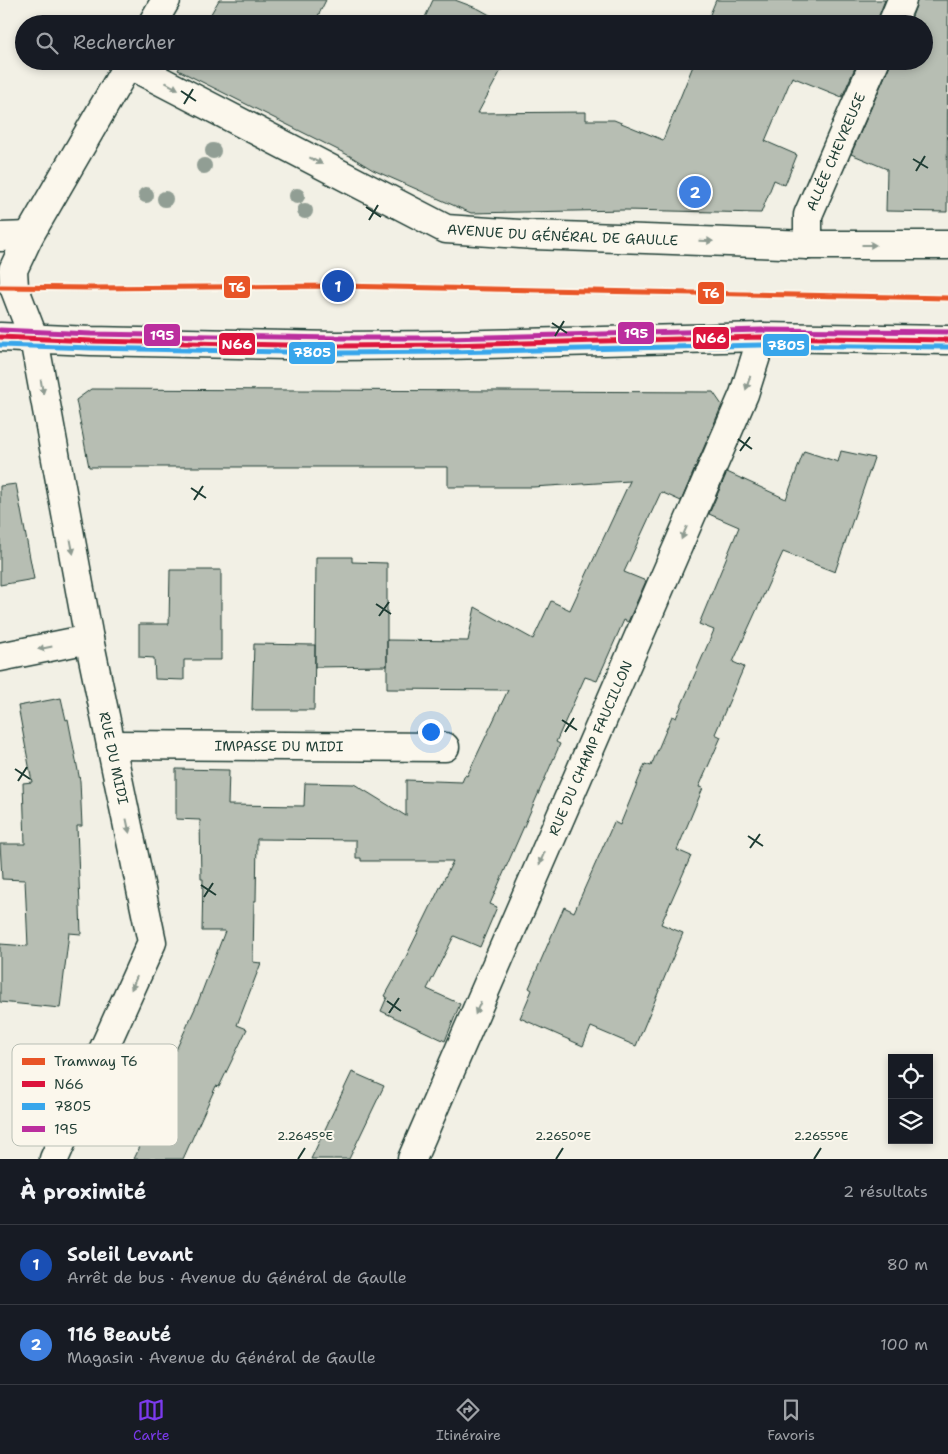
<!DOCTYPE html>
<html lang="fr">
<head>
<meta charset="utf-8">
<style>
  :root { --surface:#171b24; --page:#242831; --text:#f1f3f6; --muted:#9ea1a6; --line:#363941; --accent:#7c3aed }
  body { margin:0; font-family:"Shantell Sans",sans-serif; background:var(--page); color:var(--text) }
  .controls { position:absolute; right:15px; bottom:15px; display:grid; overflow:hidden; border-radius:0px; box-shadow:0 2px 8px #0003 }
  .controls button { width:45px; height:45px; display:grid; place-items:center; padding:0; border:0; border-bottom:1px solid var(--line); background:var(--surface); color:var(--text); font:25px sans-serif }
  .you { position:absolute; left:430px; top:731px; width:18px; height:18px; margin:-12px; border:4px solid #fff; border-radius:50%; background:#1a73e8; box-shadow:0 0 0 8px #1a73e833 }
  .badge { display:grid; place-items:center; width:32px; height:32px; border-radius:50%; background:var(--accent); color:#fff; font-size:16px; font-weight:700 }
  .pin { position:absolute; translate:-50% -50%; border:2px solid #fff; box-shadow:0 1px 5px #0006 }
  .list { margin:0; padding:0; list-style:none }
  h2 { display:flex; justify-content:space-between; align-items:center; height:65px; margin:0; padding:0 20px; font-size:21px }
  h2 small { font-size:16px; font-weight:400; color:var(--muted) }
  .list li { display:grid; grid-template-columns:32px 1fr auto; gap:15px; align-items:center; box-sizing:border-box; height:80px; padding:0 20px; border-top:1px solid var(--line) }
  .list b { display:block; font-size:19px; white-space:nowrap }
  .list p { margin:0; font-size:16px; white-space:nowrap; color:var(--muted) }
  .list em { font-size:16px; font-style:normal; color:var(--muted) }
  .icon { flex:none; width:28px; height:28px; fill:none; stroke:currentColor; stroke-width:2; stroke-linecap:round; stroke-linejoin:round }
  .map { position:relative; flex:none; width:948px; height:1159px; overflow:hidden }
  .search { position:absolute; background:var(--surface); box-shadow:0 2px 8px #0003; left:15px; right:15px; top:15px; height:55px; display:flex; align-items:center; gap:12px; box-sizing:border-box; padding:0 18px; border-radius:28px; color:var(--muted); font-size:19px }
  .sheet { height:225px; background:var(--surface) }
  nav { display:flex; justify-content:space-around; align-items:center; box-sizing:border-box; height:70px; border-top:1px solid var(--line); background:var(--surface); font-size:14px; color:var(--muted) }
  nav a { display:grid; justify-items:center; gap:2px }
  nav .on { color:var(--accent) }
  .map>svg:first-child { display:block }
</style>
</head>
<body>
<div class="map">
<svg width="948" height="1159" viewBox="0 0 948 1159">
  <rect width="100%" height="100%" fill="#f2f0e5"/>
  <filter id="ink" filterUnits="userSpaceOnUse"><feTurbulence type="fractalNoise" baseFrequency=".02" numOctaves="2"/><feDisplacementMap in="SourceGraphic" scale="10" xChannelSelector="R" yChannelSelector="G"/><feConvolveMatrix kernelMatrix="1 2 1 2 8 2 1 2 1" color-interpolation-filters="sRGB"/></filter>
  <g filter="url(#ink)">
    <!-- building -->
    <path fill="#b7beb3" stroke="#1f3d34" d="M 219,0 L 326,0 L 314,24 L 205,24 Z
      M 433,0 L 455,0 L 479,9 L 506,24 L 422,24 Z
      M 716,0 L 885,0 L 878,18 L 877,24 L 706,24 Z
      M 917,0 L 948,0 L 947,212 L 886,211 L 887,169 L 851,154 L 889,67 L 890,61 L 924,61 L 924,24 L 909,24 L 916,6 Z
      M 183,61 L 506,61 L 478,113 L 586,112 L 586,120 L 614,120 L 663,140 L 695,61 L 858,61 L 842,97 L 792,77 L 765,141 L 797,155 L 785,185 L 774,180 L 761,213 L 625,210 L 471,213 L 373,170 L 350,156 L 178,70 Z
      M 91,389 L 713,392 L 722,405 L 681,501 L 661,492 L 624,572 L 646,581 L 628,622 L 624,620 L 597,681 L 585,677 L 556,742 L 560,744 L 490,904 L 497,907 L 480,947 L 454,936 L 427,989 L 460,1004 L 445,1041 L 381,1011 L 387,997 L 385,996 L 401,967 L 453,861 L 361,861 L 361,858 L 356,858 L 356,840 L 257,839 L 256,901 L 254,901 L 253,962 L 261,963 L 237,1025 L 247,1029 L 219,1087 L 216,1086 L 183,1159 L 134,1159 L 149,1128 L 142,1124 L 198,1002 L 225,931 L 202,931 L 203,879 L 201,879 L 200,820 L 176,819 L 176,769 L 229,770 L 228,805 L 304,806 L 305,783 L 354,784 L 406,816 L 406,780 L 462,782 L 465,775 L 467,776 L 508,690 L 387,689 L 387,640 L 468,641 L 475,607 L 533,639 L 551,601 L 570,610 L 630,481 L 533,487 L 448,487 L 448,467 L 89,467 L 76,400 Z
      M 804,451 L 838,462 L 841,451 L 874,458 L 835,572 L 783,552 L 733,662 L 744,667 L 715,734 L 721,737 L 699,787 L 703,788 L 677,850 L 691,856 L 661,924 L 683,933 L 636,1046 L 591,1027 L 583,1046 L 520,1018 L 532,990 L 529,988 L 564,907 L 574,912 L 614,822 L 620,825 L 645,764 L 651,766 L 672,716 L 676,718 L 714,630 L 699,624 L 739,527 L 709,514 L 727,472 L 786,499 Z
      M 16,484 L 34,579 L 0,585 L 0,486 Z
      M 316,557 L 352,557 L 352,562 L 387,563 L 387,666 L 315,667 Z
      M 170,570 L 221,570 L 221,660 L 184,660 L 184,680 L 155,679 L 154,658 L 139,657 L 139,624 L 169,624 Z
      M 254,644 L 315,645 L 314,710 L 252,710 Z
      M 61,698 L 66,720 L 68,719 L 80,781 L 82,826 L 77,826 L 81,934 L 69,933 L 60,1008 L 0,1002 L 0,944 L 28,946 L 25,880 L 2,879 L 0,844 L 25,844 L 23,783 L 32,782 L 18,706 Z
      M 352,1072 L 384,1086 L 349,1159 L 311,1159 Z"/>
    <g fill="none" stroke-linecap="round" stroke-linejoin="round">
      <!-- minor casing -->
      <g stroke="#1f3d34" stroke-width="31">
        <g id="minor">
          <path d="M 152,24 L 166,0"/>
          <path d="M 892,24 L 902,0"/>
          <path id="s1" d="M 128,64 L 446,229 L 534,235 L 808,245 L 948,245"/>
          <path d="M 0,237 L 29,236"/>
          <path id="s2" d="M 808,245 L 808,215 L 875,61"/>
          <path d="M 0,657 L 89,639"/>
          <path id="s3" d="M 111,745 L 445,747"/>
          <path d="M 54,1159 L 152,942 L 89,639 L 34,339 L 14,287 L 13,270 L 29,236 L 130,61"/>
          <path id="s4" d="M 412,1159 L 744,394 L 762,337"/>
        </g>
      </g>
      <!-- major casing -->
      <g stroke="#1f3d34" stroke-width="31">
        <path id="major" d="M 0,337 L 91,341 L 336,346 L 447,345 L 762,337 L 948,340"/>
      </g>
      <!-- minor -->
      <use href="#minor" stroke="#fbf7ec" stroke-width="28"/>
      <!-- major -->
      <use href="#major" stroke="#fbf7ec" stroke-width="28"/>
      <!-- bus-1 casing -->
      <g stroke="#fbf7ec" stroke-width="9">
        <path id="bus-1" d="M 0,337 L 91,341 L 336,346 L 447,345 L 762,337 L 948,340"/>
      </g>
      <!-- bus-2 casing -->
      <g stroke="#fbf7ec" stroke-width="9">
        <path id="bus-2" d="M 0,345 L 91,348 L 336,353 L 447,352 L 762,345 L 948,347"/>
      </g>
      <!-- bus-3 casing -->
      <g stroke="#fbf7ec" stroke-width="9">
        <path id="bus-3" d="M 0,330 L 91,334 L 336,338 L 447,338 L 762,330 L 948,332"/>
      </g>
      <!-- bus-1 -->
      <use href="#bus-1" stroke="#dc143c" stroke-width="5"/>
      <!-- bus-2 -->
      <use href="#bus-2" stroke="#38a6eb" stroke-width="5"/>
      <!-- bus-3 -->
      <use href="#bus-3" stroke="#bb2e9e" stroke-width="5"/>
      <!-- tram-1 casing -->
      <g stroke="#fbf7ec" stroke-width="9">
        <path id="tram-1" d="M 0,287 L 92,288 L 338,286 L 948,298"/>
      </g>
      <!-- tram-1 -->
      <use href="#tram-1" stroke="#e85426" stroke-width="5"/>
    </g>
    <!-- trees -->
    <g fill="#919e94">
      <circle cx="213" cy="151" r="8"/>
      <circle cx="204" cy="166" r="8"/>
      <circle cx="146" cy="195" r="8"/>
      <circle cx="297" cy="196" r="8"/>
      <circle cx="165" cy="199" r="8"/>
      <circle cx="305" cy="211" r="8"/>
    </g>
    <!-- one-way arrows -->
    <defs><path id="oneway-solid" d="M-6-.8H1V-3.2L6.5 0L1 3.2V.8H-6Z" transform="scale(1.25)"/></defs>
    <g fill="#8d9a90">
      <use href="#oneway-solid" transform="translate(172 86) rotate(28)"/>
      <use href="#oneway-solid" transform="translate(316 161) rotate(28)"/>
      <use href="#oneway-solid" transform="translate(706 241) rotate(2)"/>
      <use href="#oneway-solid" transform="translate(869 245)"/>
      <use href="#oneway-solid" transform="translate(748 383) rotate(108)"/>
      <use href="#oneway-solid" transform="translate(42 387) rotate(80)"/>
      <use href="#oneway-solid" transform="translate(684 533) rotate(113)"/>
      <use href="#oneway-solid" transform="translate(72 547) rotate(79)"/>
      <use href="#oneway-solid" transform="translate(45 648) rotate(169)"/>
      <use href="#oneway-solid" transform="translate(128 826) rotate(78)"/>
      <use href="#oneway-solid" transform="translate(542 858) rotate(113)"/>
      <use href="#oneway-solid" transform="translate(134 983) rotate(114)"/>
      <use href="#oneway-solid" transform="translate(478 1008) rotate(113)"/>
    </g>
  </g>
  <!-- ticks -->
  <path fill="none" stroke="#1f3d34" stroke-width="2" d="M 181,91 L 196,101M 184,104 L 193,89M 913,159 L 928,168M 916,171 L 925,156M 366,207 L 381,217M 369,220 L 378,205M 552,323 L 567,333M 555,336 L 564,321M 738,439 L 752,449M 740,451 L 750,437M 191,488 L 206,498M 194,500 L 203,486M 376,604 L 391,614M 379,616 L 389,602M 562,720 L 577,730M 565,732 L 574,718M 15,769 L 30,779M 18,781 L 27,767M 748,836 L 763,846M 750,848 L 760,834M 201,885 L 216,895M 204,897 L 213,883M 387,1001 L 401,1011M 389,1013 L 399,998M 298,1159 L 305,1148M 556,1159 L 563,1148M 814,1159 L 821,1148"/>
  <g text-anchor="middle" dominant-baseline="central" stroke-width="4" stroke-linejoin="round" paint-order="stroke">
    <!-- street labels -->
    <g font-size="14" fill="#1f3d34" stroke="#fbf7ec">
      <text stroke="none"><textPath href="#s2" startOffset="99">ALLÉE CHEVREUSE</textPath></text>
      <text stroke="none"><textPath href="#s1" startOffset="475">AVENUE DU GÉNÉRAL DE GAULLE</textPath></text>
      <text stroke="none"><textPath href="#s3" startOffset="168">IMPASSE DU MIDI</textPath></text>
      <text stroke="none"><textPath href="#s4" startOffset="448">RUE DU CHAMP FAUCILLON</textPath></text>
      <text transform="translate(114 758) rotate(78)">RUE DU MIDI</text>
    </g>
  </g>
  <!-- legend -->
  <rect x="12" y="1044" width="166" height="102" rx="8" fill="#fbf7ec" stroke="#b9bfb5" stroke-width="1"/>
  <rect x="22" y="1058" width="23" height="7" fill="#e85426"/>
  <rect x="22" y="1081" width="23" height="6" fill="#dc143c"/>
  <rect x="22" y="1103" width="23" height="7" fill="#38a6eb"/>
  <rect x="22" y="1126" width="23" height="6" fill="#bb2e9e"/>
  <g font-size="14" fill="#1f3d34">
    <text x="54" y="1066">Tramway T6</text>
    <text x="54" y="1089">N66</text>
    <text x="54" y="1111">7805</text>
    <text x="54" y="1134">195</text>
  </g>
  <g font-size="12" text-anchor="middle" fill="#1f3d34" stroke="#fbf7ec" stroke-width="4" stroke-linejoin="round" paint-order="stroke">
    <text x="305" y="1140">2.2645°E</text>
    <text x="563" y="1140">2.2650°E</text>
    <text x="821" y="1140">2.2655°E</text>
  </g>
  <g stroke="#fbf7ec" stroke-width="2">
    <rect x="223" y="275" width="28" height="24" rx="5" fill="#e85426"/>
    <rect x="697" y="281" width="28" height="24" rx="5" fill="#e85426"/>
    <rect x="617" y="321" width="38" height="24" rx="5" fill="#bb2e9e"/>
    <rect x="143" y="323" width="38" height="24" rx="5" fill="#bb2e9e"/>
    <rect x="692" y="326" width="38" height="24" rx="5" fill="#dc143c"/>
    <rect x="218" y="332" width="38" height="24" rx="5" fill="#dc143c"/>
    <rect x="762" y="333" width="48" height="24" rx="5" fill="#38a6eb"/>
    <rect x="288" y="341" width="48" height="24" rx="5" fill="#38a6eb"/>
  </g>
  <g font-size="14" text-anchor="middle" font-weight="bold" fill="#fff">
    <text x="237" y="292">T6</text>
    <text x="711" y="298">T6</text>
    <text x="636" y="338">195</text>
    <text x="162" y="340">195</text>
    <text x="711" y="343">N66</text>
    <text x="237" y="349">N66</text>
    <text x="786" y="350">7805</text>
    <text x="312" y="357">7805</text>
  </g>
</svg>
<div class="controls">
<button><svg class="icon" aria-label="locate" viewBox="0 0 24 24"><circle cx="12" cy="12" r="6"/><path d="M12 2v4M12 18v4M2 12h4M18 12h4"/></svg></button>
<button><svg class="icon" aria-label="layers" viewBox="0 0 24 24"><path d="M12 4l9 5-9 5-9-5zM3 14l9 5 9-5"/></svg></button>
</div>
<div class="you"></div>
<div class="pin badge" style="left:338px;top:286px;background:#1a4fb4">1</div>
<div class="pin badge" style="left:695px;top:192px;background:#3f7fe0">2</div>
<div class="search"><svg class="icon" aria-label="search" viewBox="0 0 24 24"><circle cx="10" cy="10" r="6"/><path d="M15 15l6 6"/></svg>Rechercher</div>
</div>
<section class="sheet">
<h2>À proximité<small>2 résultats</small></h2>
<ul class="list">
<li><span class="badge" style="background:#1a4fb4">1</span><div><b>Soleil Levant</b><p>Arrêt de bus · Avenue du Général de Gaulle</p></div><em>80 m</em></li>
<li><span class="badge" style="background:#3f7fe0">2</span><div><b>116 Beauté</b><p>Magasin · Avenue du Général de Gaulle</p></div><em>100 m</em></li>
</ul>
</section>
<nav>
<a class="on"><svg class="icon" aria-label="map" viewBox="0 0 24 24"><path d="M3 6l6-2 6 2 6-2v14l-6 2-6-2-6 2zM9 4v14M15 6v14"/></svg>Carte</a>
<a><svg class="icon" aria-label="directions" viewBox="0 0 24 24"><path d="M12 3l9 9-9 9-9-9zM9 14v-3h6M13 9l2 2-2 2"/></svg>Itinéraire</a>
<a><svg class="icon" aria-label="saved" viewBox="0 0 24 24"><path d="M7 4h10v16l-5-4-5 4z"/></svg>Favoris</a>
</nav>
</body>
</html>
